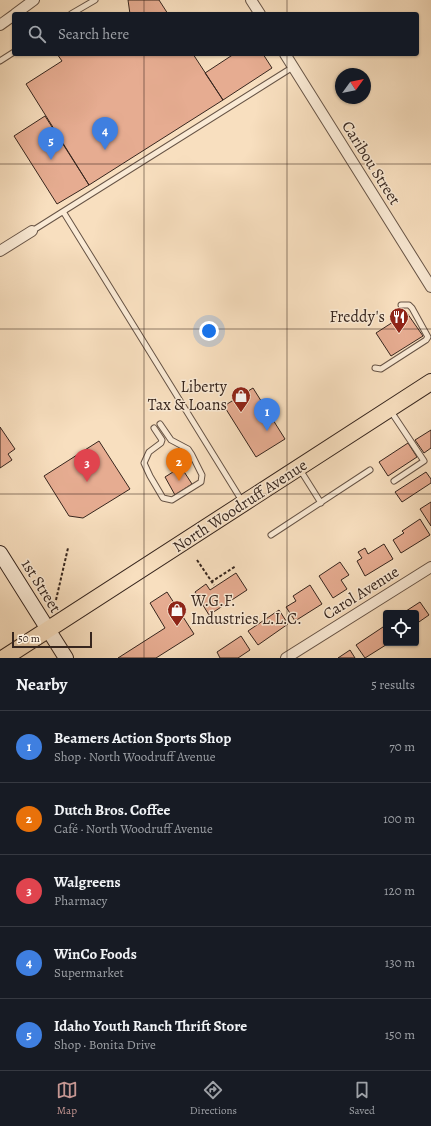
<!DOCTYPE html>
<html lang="en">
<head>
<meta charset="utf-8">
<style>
  :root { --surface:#171b24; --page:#20242c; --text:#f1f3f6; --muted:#9ea1a6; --line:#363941; --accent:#c59692 }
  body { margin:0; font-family:Alegreya,serif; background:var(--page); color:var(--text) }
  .controls { position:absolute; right:12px; bottom:12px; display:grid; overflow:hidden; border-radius:4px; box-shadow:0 1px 3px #0004 }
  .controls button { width:36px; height:36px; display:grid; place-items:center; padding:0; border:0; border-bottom:1px solid var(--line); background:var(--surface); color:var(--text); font:20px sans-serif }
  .compass { position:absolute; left:335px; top:68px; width:36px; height:36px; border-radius:50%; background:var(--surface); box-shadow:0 1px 3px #0004; rotate:57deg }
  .scale { position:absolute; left:12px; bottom:10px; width:80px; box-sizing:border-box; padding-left:4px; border:2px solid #37261e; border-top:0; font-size:11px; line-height:14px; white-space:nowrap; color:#37261e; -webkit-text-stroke:3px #faead5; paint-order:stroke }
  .you { position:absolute; left:209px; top:331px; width:14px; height:14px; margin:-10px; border:3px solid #fff; border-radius:50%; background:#1a73e8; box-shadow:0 0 0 6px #1a73e833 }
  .badge { display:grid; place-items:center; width:26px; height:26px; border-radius:50%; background:var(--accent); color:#fff; font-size:13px; font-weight:700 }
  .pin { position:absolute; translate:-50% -33px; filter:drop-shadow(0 1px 2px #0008) }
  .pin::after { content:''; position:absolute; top:21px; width:14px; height:12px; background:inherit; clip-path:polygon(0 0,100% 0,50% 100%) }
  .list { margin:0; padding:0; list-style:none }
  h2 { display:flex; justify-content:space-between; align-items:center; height:52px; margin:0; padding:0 16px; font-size:17px }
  h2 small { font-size:13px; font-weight:400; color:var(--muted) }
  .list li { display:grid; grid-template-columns:26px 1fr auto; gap:12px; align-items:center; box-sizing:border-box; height:72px; padding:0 16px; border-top:1px solid var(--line) }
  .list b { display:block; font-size:15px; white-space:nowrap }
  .list p { margin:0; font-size:13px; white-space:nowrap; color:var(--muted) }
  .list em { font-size:13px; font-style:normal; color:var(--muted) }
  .icon { flex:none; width:22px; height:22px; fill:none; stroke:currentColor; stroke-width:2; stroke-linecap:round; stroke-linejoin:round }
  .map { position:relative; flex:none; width:431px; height:658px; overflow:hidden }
  .search { position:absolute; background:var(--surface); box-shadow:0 1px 3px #0004; left:12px; right:12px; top:12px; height:44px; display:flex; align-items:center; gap:10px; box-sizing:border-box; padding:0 14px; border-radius:4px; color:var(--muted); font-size:15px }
  .sheet { height:412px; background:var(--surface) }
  nav { display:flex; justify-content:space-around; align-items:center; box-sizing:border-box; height:56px; border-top:1px solid var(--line); background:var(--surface); font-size:11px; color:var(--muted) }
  nav a { display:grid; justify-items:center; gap:2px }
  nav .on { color:var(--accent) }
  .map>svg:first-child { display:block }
</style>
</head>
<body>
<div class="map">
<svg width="431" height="658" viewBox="0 0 431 658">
  <rect width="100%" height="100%" fill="#f8dfbf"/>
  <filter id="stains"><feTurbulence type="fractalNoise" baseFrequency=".005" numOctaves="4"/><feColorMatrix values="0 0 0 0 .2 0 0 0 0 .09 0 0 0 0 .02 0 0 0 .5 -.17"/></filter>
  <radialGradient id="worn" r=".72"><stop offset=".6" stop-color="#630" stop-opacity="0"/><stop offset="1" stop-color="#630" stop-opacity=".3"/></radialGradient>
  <!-- building -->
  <path fill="#e6ac91" stroke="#37261e" d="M 128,0 L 159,0 L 168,14 L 130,14 Z
    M 57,54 L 193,54 L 223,100 L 89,185 L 26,84 L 62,61 Z
    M 234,54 L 263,54 L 272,68 L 223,100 L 205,73 Z
    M 45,116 L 89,185 L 57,204 L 14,136 Z
    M 407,313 L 423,336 L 391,356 L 376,333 Z
    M 253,388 L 285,439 L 256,457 L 224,406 Z
    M 0,427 L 15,449 L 8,454 L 12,460 L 0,468 Z
    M 431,430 L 431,448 L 424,453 L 415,440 Z
    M 99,441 L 130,489 L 83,518 L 69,516 L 44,476 Z
    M 408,443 L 417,457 L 388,476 L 379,462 Z
    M 181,467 L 192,484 L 175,495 L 165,477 Z
    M 426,472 L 431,479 L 431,483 L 402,502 L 395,492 Z
    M 431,502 L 431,526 L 420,509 Z
    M 420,519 L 430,535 L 401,553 L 393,540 L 404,533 L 402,531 Z
    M 384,544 L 393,559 L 365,576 L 357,561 L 362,558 L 358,552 L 365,548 L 368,554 Z
    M 340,562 L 349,575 L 341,580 L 347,589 L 333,598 L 319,576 Z
    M 236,573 L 247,590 L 209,615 L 195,592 L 206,584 L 210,590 Z
    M 310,585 L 322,604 L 295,621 L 286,607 L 296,601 L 293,596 Z
    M 167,592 L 194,634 L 156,658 L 118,658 L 165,628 L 150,603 Z
    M 420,602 L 429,615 L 416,624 L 416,613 L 403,613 Z
    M 279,610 L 288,624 L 258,645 L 248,631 Z
    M 386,625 L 386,643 L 389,643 L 365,658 L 356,645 Z
    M 241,636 L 250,650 L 238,658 L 220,658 L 217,652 Z
    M 350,650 L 355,658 L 338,658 Z"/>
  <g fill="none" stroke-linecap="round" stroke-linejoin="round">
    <!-- service casing -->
    <g stroke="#675446" stroke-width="7">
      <path id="service" d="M 71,14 L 95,0
        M 0,61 L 14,52
        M 64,213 L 242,501
        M 32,231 L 293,67
        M 375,368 L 381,369 L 426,340 L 428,337 L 412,308 L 409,305 L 401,305
        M 390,410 L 424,461 L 394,481
        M 154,428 L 162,440 L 161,443 L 149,452 L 144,463 L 150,476 L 163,498 L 172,500 L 201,482 L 202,475 L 192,455 L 188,449 L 171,440 L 160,424
        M 299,468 L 321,503
        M 271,535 L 370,470"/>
    </g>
    <!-- minor casing -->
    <g stroke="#675446" stroke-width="12">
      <path id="minor" d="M 251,0 L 260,14
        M 15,14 L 34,0
        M 0,25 L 14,15
        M 285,54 L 431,287
        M 0,251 L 32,231
        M 286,658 L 431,567"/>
    </g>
    <!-- secondary casing -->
    <g stroke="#37261e" stroke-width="16">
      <path id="secondary" d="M 0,553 L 66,658"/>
    </g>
    <!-- primary casing -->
    <g stroke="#37261e" stroke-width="18">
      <path id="primary" d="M 4,658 L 431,382"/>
    </g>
    <!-- path -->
    <path stroke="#37261e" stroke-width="2" stroke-dasharray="3 2" stroke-linecap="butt" d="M 197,560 L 214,585
      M 211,582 L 236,566
      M 56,600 L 68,548"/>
    <!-- service -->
    <use href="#service" stroke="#faead5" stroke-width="5"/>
    <!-- minor -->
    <use href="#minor" stroke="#faead5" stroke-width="10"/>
    <!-- secondary -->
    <use href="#secondary" stroke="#faead5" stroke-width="14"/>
    <!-- primary -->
    <use href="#primary" stroke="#f8dfbf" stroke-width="16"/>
  </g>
  <!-- grid -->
  <path fill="none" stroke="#37261e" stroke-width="1" stroke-opacity="0.55" d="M 144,0 L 144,14M 287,0 L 287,14M 144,54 L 144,658M 287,54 L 287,658M 0,164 L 431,164M 0,329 L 431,329M 0,494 L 431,494"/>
  <!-- icons -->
  <defs>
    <g id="restaurant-pin" transform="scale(1)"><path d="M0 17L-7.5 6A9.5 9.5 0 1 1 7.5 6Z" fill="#8f2418" stroke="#faead5"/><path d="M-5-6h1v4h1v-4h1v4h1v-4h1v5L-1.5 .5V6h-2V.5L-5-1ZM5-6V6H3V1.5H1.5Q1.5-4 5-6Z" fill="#fff"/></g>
    <g id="shop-pin" transform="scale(1)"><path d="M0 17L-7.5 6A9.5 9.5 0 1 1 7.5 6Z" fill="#8f2418" stroke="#faead5"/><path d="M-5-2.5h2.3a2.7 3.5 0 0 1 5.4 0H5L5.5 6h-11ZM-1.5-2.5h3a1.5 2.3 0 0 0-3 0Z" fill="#fff"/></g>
  </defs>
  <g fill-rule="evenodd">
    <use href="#restaurant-pin" x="399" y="317"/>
    <use href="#shop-pin" x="241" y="396"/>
    <use href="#shop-pin" x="177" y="610"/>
  </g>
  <g text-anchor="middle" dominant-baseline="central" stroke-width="3" stroke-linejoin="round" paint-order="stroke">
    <!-- street labels -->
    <g font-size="16" fill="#37261e" stroke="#faead5">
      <text transform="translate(371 163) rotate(58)">Caribou Street</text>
      <text transform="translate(240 506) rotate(-33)">North Woodruff Avenue</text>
      <text transform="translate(41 586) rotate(58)">1st Street</text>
      <text transform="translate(361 593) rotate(-32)">Carol Avenue</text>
    </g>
    <!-- poi labels -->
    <g font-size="16" fill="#37261e" stroke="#faead5" text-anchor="end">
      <text x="385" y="317">Freddy's</text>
      <text x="227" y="387">Liberty<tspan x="227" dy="18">Tax &amp; Loans</tspan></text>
      <text x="191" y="601" text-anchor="start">W.G.F.<tspan x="191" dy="18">Industries L.L.C.</tspan></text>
    </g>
  </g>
  <rect width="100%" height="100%" filter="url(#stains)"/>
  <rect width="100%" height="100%" fill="url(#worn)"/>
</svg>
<div class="controls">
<button><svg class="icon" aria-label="locate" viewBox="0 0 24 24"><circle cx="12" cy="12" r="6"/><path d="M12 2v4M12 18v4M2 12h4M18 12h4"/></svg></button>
</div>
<svg class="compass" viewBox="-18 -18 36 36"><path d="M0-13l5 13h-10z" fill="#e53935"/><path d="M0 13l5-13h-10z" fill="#9ea1a6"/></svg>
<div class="scale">50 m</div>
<div class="you"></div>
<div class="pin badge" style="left:267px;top:431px;background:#3f7fe0">1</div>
<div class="pin badge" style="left:179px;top:481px;background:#e8710a">2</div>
<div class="pin badge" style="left:87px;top:482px;background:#e0444e">3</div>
<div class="pin badge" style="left:105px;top:150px;background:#3f7fe0">4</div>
<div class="pin badge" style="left:51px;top:160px;background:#3f7fe0">5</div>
<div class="search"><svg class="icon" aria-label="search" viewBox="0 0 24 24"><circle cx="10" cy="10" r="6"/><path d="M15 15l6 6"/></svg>Search here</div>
</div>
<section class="sheet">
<h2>Nearby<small>5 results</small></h2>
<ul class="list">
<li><span class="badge" style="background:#3f7fe0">1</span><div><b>Beamers Action Sports Shop</b><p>Shop · North Woodruff Avenue</p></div><em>70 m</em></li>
<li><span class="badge" style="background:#e8710a">2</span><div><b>Dutch Bros. Coffee</b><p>Café · North Woodruff Avenue</p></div><em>100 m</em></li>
<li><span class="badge" style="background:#e0444e">3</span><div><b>Walgreens</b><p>Pharmacy</p></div><em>120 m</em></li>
<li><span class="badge" style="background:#3f7fe0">4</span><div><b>WinCo Foods</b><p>Supermarket</p></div><em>130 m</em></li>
<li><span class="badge" style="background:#3f7fe0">5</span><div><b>Idaho Youth Ranch Thrift Store</b><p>Shop · Bonita Drive</p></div><em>150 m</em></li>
</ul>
</section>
<nav>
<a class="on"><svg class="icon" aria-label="map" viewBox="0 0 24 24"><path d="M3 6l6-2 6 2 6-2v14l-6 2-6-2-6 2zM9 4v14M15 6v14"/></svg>Map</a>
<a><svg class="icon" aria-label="directions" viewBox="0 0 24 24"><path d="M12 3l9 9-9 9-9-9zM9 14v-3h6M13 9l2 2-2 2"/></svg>Directions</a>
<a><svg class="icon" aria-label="saved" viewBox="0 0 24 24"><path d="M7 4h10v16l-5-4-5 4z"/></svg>Saved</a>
</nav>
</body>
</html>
